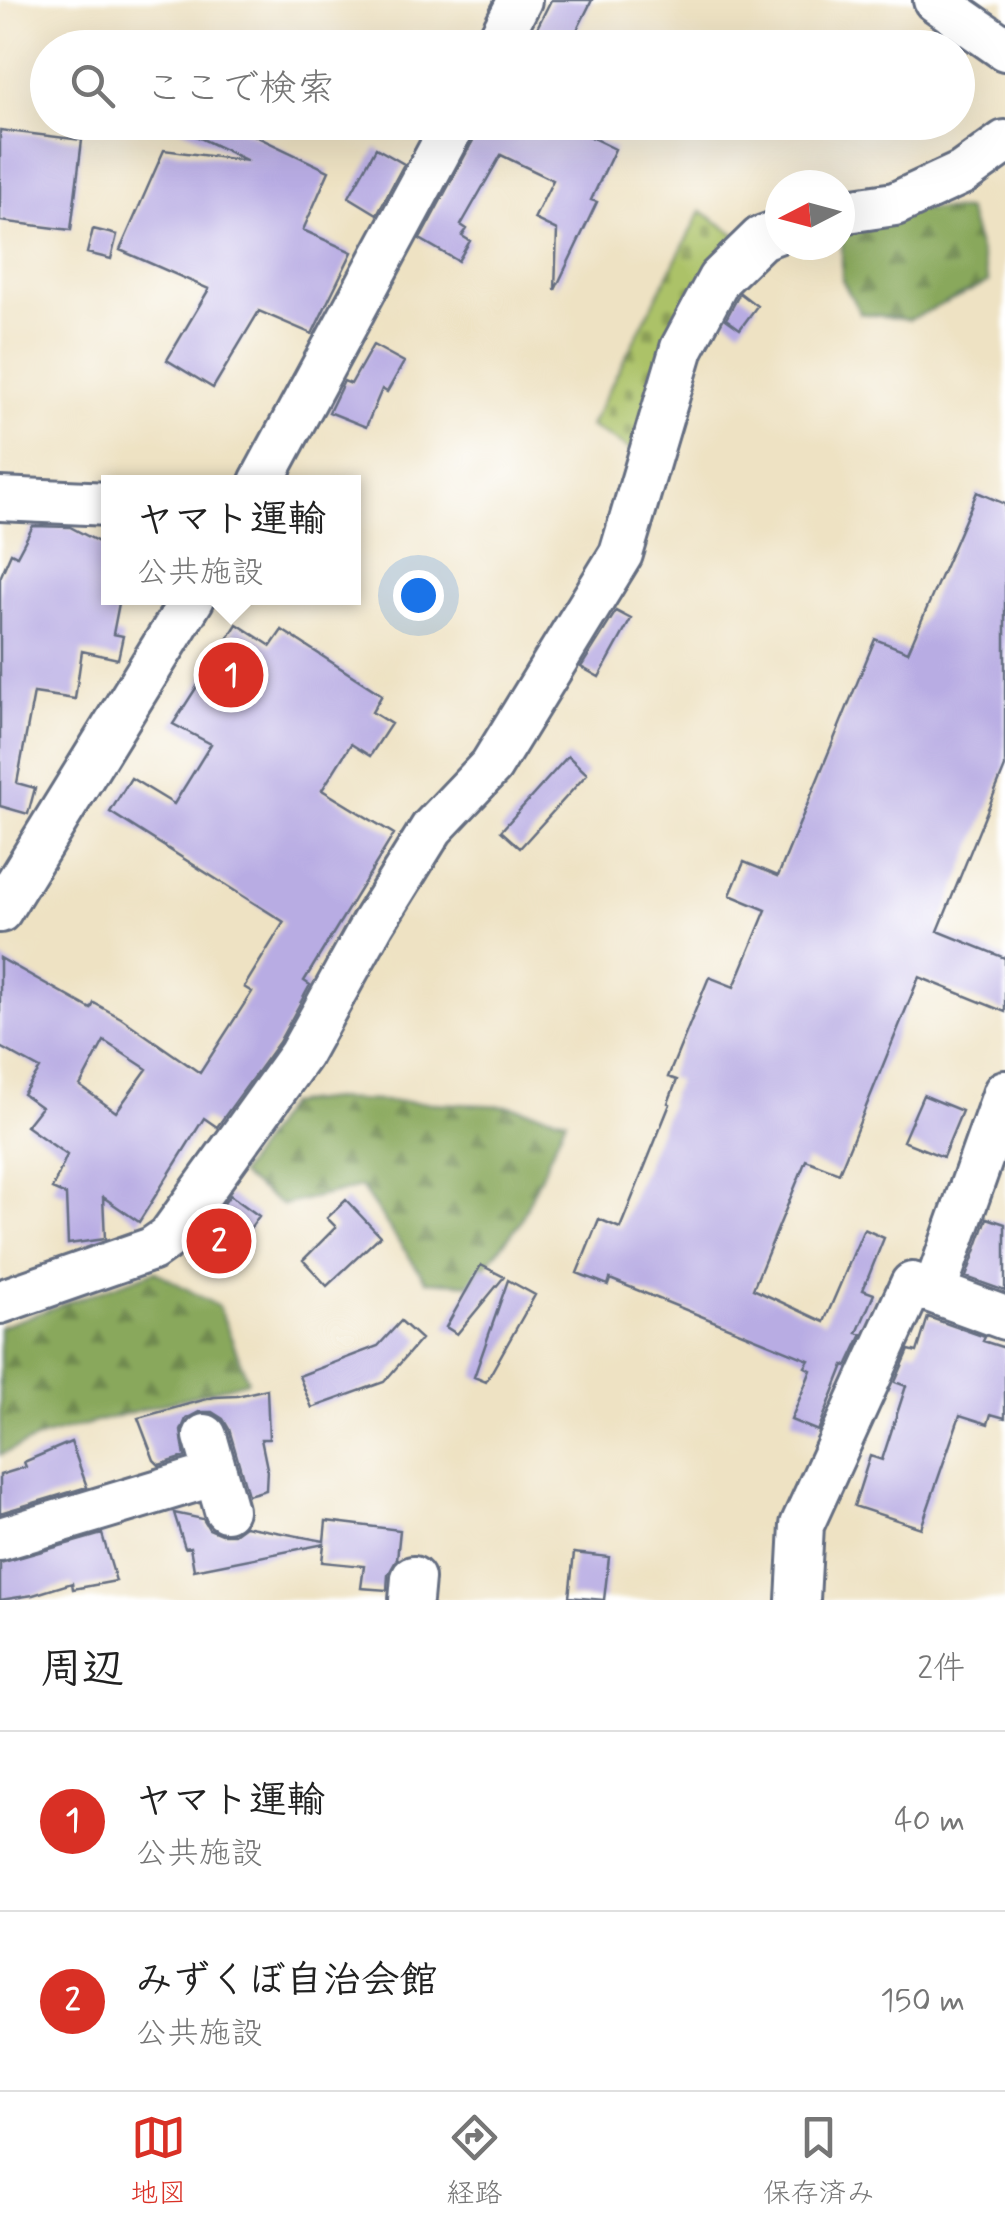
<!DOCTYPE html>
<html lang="ja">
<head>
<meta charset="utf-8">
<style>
  :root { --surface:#fff; --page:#f6f6f6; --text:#222; --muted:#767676; --line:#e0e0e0; --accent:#d93025 }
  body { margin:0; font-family:Mynerve,"Klee One",sans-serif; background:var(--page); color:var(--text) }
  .compass { position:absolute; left:765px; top:170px; width:90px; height:90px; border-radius:50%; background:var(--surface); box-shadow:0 10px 40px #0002; rotate:264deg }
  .you { position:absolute; left:418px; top:595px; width:35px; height:35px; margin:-25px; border:8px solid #fff; border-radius:50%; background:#1a73e8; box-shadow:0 0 0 15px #1a73e833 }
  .badge { display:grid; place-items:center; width:65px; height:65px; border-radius:50%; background:var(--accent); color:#fff; font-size:32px; font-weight:700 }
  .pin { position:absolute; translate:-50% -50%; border:5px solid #fff; box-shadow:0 2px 10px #0006 }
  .popup { position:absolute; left:101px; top:475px; width:260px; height:130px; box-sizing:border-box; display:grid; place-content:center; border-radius:0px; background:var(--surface); filter:drop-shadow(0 2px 8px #0005); font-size:32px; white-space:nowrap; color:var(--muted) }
  .popup b { font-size:38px; color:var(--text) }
  .popup::after { content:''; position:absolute; left:50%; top:100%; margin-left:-20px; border:20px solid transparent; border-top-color:var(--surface) }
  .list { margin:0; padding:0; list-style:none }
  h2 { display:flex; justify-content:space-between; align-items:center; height:130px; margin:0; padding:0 40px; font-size:42px }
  h2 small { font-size:32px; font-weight:400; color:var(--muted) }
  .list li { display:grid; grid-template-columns:65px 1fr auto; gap:30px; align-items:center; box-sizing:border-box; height:180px; padding:0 40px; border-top:2px solid var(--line) }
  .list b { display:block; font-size:38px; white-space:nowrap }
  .list p { margin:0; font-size:32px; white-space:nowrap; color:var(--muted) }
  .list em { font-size:32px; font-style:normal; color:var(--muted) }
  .icon { flex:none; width:55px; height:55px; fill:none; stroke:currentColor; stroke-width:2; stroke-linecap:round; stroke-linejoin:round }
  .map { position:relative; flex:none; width:1005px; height:1600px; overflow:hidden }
  .search { position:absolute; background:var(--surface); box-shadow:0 10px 40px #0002; left:30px; right:30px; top:30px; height:110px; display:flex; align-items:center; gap:25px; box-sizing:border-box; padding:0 35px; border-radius:55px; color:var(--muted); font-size:38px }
  .sheet { height:490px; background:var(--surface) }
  nav { display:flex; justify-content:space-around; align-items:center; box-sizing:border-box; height:140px; border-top:2px solid var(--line); background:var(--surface); font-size:28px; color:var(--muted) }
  nav a { display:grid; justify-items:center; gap:5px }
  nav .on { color:var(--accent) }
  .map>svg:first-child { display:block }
</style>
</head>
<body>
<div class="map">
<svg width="1005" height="1600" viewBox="0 0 1005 1600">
  <defs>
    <pattern id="forest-firs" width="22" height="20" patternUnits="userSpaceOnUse" patternTransform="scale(2.5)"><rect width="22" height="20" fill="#89a85c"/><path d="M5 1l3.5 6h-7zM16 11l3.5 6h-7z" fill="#6f894f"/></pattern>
    <pattern id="cemetery-stones" width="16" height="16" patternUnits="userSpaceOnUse" patternTransform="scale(2.5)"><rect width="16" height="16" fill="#acc267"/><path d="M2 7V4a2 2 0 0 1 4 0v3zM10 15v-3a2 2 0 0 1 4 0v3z" fill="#8b9e58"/></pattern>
  </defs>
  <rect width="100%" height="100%" fill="#fff"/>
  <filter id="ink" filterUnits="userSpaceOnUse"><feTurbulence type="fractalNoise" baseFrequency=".01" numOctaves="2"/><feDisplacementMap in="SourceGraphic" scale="20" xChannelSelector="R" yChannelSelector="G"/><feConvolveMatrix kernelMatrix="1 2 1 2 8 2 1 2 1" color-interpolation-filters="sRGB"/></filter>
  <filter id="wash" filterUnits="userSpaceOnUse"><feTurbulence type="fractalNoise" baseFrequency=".0048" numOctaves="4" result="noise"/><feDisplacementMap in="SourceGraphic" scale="40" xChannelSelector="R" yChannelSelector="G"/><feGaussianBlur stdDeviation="2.25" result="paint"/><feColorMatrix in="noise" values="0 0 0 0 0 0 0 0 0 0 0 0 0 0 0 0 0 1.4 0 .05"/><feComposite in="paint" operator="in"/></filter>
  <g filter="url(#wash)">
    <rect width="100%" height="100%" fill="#eee2c3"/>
    <!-- forest -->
    <path fill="url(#forest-firs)" stroke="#526c5d" stroke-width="2.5" d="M 911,209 L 967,210 L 989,282 L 909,320 L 860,313 L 842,280 L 842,231 Z
      M 332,1099 L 510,1106 L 566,1119 L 519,1224 L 471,1284 L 426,1281 L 361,1187 L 282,1205 L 239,1175 L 287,1104 Z
      M 155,1271 L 219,1307 L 248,1381 L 44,1436 L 0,1455 L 0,1327 Z"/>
    <!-- cemetery -->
    <path fill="url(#cemetery-stones)" stroke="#647862" stroke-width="2.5" d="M 701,211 L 744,240 L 643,457 L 590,426 Z"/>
    <g id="blocks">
      <!-- building -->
      <path fill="#b8ace3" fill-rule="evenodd" d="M 551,0 L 592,0 L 568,48 L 527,48 Z
        M 167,122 L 226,122 L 329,171 L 303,230 L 352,252 L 312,334 L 259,311 L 213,388 L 167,360 L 209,289 L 120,250 L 164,150 L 248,161 Z
        M 483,122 L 560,122 L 615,149 L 591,200 L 597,202 L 555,290 L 557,230 L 534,219 L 553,180 L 501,155 L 461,225 L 467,229 L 462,236 L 470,241 L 458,261 L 420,239 Z
        M 0,130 L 82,140 L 71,230 L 0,221 Z
        M 376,148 L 404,164 L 377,214 L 349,197 Z
        M 93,229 L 117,235 L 111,259 L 87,253 Z
        M 740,293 L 757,306 L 740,329 L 726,319 Z
        M 373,345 L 404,362 L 387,392 L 382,389 L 366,427 L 329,412 L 344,381 L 351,384 Z
        M 977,492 L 1005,504 L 1005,767 L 938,931 L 1005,958 L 1005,1012 L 919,977 L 839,1173 L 806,1160 L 753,1289 L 824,1322 L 864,1229 L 884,1238 L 863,1290 L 874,1294 L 857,1333 L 862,1334 L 847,1366 L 844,1365 L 818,1431 L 791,1420 L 811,1370 L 805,1367 L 809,1360 L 610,1279 L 608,1285 L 577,1273 L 599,1219 L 620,1228 L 670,1104 L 668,1103 L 677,1080 L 668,1077 L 709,977 L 734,987 L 766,910 L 730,895 L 744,862 L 778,876 L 875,639 L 908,652 Z
        M 33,526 L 70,527 L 108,547 L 108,598 L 120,598 L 113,634 L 123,636 L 118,659 L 82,651 L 75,699 L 34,693 L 17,783 L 35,788 L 28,814 L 0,806 L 0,578 L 11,553 L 17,556 Z
        M 616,611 L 631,619 L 599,677 L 581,667 Z
        M 237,624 L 271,646 L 282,630 L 382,695 L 372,712 L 391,724 L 370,756 L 351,744 L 322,790 L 394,834 L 304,981 L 310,985 L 279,1042 L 217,1127 L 204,1118 L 139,1222 L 103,1197 L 105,1239 L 68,1244 L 66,1195 L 52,1189 L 67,1155 L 26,1126 L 41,1107 L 23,1094 L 40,1069 L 0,1047 L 0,958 L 91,1009 L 94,1003 L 121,1018 L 200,1073 L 252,992 L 244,987 L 284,922 L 110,812 L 131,778 L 174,804 L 211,744 L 173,724 ZM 104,1041 L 147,1069 L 116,1112 L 80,1086 Z
        M 568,756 L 587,774 L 520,848 L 501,831 Z
        M 923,1095 L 962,1111 L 943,1157 L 903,1141 Z
        M 230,1195 L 259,1216 L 218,1273 L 189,1252 Z
        M 346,1200 L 380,1236 L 327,1286 L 303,1260 L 336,1227 L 327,1218 Z
        M 987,1218 L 1005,1224 L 1005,1291 L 966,1277 Z
        M 481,1265 L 504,1277 L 457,1334 L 446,1327 Z
        M 508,1280 L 535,1295 L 486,1382 L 474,1377 Z
        M 928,1317 L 985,1337 L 983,1341 L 1005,1348 L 1005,1418 L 991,1414 L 988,1424 L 960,1415 L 921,1528 L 854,1506 L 870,1456 L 882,1460 L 906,1386 L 895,1382 L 909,1350 L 917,1352 Z
        M 401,1321 L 421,1339 L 384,1382 L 312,1408 L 299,1376 L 378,1346 Z
        M 267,1389 L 269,1439 L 261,1439 L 267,1468 L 266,1490 L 248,1495 L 229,1429 L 223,1419 L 212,1412 L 199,1412 L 186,1419 L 181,1431 L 185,1457 L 159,1465 L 154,1460 L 138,1418 L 214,1397 L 237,1396 Z
        M 71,1442 L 87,1487 L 0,1513 L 0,1475 L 26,1467 L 24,1462 Z
        M 174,1513 L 203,1519 L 209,1529 L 221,1534 L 234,1534 L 245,1526 L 324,1541 L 326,1521 L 400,1530 L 397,1559 L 388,1575 L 387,1590 L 361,1588 L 364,1566 L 322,1562 L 324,1544 L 194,1570 L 190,1547 L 185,1548 Z
        M 102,1534 L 116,1581 L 73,1589 L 72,1583 L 33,1595 L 0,1600 L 0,1563 Z
        M 574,1553 L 609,1557 L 604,1600 L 569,1597 Z"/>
    </g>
  </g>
  <g filter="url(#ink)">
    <use href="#blocks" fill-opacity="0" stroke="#656e81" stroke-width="2.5"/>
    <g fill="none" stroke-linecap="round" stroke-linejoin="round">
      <!-- minor casing -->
      <g stroke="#656e81" stroke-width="48">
        <path id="minor" d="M 935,0 L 1005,49
          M 495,48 L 520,0
          M 840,212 L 895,204 L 962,173 L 1005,142
          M 261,482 L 455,122
          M 0,499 L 109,504
          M 0,911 L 193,598
          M 934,1292 L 1005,1092
          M 0,1302 L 152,1249 L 169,1237 L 300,1055 L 373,923 L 432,828 L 491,766 L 621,554 L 682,348 L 719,279 L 761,238 L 780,231
          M 205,1436 L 226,1510
          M 0,1539 L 216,1474
          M 411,1600 L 413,1578
          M 798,1600 L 802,1525 L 912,1284 L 1005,1318"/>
      </g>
      <!-- minor -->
      <use href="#minor" stroke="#fff" stroke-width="42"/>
    </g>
  </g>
</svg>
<svg class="compass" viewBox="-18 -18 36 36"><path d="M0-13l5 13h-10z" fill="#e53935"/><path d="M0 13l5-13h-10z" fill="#767676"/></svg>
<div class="you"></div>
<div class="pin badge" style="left:231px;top:675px">1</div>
<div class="popup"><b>ヤマト運輸</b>公共施設</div>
<div class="pin badge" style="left:219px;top:1241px">2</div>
<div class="search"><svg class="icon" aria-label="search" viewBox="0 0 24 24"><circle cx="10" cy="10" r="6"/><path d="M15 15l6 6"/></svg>ここで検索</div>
</div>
<section class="sheet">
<h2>周辺<small>2件</small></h2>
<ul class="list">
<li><span class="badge">1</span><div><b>ヤマト運輸</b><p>公共施設</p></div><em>40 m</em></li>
<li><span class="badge">2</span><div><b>みずくぼ自治会館</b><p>公共施設</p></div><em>150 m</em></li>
</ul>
</section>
<nav>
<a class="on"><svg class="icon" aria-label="map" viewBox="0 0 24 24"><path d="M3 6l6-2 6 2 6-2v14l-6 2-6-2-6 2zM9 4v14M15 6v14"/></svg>地図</a>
<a><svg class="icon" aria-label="directions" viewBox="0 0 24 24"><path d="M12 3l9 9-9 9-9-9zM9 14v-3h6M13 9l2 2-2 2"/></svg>経路</a>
<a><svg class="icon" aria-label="saved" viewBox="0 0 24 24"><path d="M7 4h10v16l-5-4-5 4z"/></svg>保存済み</a>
</nav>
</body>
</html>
